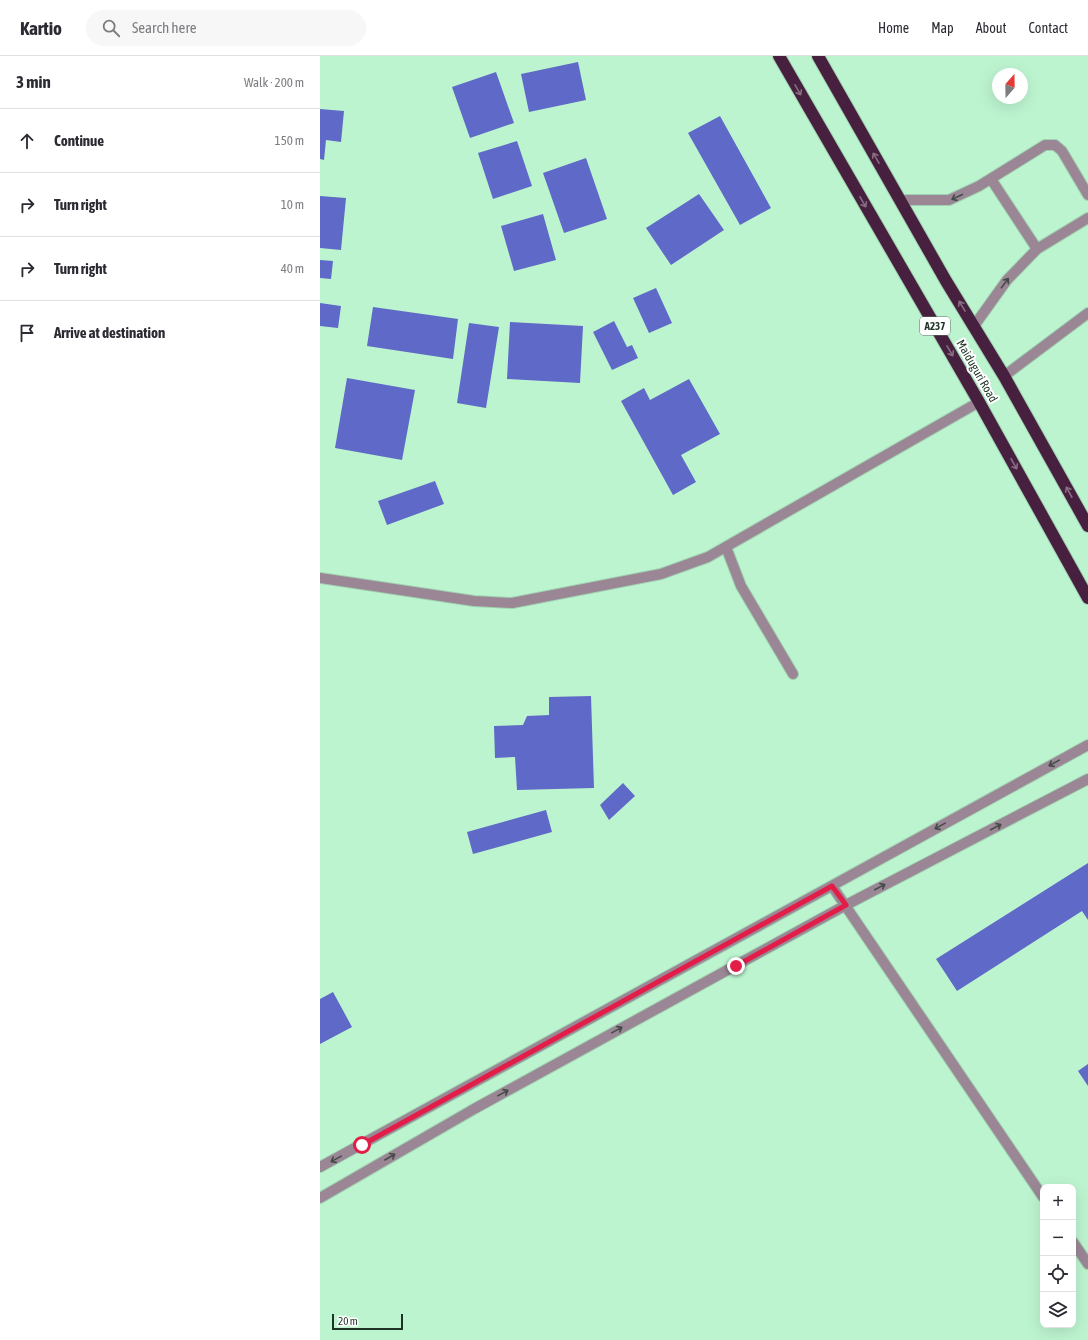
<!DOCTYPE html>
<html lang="en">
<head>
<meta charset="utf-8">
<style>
  :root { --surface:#fff; --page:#f7f7f7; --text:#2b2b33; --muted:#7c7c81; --line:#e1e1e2 }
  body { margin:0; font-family:"Asap Condensed",sans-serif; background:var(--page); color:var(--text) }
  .controls { position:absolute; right:12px; bottom:12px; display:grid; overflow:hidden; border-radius:8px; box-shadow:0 4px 16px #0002 }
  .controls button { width:36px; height:36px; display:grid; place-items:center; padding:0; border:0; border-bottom:1px solid var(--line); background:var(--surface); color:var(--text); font:20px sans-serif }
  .compass { position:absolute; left:672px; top:12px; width:36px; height:36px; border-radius:50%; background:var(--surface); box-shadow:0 4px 16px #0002; rotate:20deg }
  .scale { position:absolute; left:12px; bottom:10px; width:71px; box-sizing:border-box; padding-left:4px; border:2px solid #1d3325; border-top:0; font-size:11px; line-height:14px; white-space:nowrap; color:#1d3325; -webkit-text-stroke:3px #fff; paint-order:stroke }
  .stop { position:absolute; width:12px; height:12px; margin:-9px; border:3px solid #e11d48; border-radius:50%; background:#fff }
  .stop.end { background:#e11d48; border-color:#fff; box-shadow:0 1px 4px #0008 }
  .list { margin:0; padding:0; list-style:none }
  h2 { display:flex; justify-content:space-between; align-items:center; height:52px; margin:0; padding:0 16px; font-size:17px }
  h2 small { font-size:13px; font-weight:400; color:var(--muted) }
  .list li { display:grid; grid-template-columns:26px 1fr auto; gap:12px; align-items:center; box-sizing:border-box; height:64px; padding:0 16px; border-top:1px solid var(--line) }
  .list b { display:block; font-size:15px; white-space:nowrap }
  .list em { font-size:13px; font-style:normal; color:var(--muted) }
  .icon { flex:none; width:22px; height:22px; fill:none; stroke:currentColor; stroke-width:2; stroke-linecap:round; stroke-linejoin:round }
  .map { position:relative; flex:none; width:768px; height:1284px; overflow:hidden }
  header { display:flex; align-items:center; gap:24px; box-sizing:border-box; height:56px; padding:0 20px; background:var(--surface); border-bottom:1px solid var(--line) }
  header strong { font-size:19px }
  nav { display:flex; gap:22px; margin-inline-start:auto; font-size:14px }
  .search { width:280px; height:36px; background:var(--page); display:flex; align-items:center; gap:10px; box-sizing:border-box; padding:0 14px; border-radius:22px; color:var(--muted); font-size:15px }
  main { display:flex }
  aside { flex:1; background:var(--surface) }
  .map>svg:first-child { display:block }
</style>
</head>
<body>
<header>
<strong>Kartio</strong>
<div class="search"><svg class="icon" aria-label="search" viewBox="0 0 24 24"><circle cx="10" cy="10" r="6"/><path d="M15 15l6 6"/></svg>Search here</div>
<nav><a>Home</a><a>Map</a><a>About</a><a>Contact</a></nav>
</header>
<main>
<aside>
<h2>3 min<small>Walk · 200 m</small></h2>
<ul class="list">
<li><svg class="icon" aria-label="ahead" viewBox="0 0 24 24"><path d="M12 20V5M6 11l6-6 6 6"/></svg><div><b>Continue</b></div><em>150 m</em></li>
<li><svg class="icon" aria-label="right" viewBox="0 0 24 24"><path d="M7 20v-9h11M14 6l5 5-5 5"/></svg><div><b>Turn right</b></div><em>10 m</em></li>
<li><svg class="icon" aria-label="right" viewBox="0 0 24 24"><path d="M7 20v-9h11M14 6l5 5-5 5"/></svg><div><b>Turn right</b></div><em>40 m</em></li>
<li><svg class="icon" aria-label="arrive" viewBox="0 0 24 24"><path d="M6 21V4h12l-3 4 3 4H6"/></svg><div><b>Arrive at destination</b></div></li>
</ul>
</aside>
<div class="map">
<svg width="768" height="1284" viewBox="0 0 768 1284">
  <rect width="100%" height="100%" fill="#bdf4d0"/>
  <!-- building -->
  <path fill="#5e69c8" d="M 258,6 L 266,44 L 209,56 L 201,18 Z
    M 176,16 L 194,67 L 150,82 L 132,31 Z
    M 0,53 L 24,55 L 21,86 L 6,84 L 4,104 L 0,103 Z
    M 400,60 L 451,152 L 420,169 L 368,77 Z
    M 197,85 L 212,130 L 173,143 L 158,97 Z
    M 266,102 L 287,163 L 244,177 L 223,117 Z
    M 379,138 L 404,174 L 351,209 L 326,172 Z
    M 0,140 L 26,142 L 21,194 L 0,192 Z
    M 223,158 L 236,204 L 194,215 L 181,170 Z
    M 0,204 L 13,205 L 11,223 L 0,222 Z
    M 336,232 L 352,267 L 329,277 L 313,242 Z
    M 0,247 L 21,250 L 18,272 L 0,270 Z
    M 53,251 L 138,263 L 133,303 L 47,290 Z
    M 294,265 L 307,291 L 312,289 L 318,302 L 292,314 L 273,276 Z
    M 190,266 L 263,270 L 260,327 L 187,323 Z
    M 149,267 L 179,271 L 166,352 L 137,347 Z
    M 27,322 L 95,334 L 82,404 L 15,392 Z
    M 369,323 L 400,378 L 361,399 L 376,426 L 353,439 L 301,345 L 324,332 L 330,344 Z
    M 115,425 L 124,448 L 67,469 L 58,445 Z
    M 271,640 L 274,732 L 197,734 L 195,701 L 175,702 L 174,670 L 203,669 L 207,660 L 229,659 L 229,641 Z
    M 303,727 L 315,740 L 289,764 L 280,749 Z
    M 226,754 L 232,776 L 153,798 L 147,776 Z
    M 768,807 L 768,864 L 762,855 L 637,935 L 616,903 Z
    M 13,936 L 32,971 L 0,988 L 0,943 Z
    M 768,1008 L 768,1030 L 758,1015 Z"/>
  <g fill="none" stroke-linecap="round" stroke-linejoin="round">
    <!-- minor casing -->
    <g stroke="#a0d1b1" stroke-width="12">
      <path id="minor" d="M 671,123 L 717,193
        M 580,144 L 629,144 L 659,130 L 725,89 L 735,89 L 742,95 L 768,139
        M 654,270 L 687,224 L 717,193 L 768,162
        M 684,320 L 768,257
        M 406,491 L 421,530 L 473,618
        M 0,522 L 154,545 L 192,547 L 341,518 L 388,501 L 659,346
        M 512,830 L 723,1141
        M 0,1111 L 768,689
        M 0,1142 L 154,1053 L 526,849 L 768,723
        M 753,1186 L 768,1208"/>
    </g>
    <!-- highway casing -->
    <g stroke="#a0d1b1" stroke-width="14">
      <path id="highway" d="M 459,0 L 659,346 L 768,542
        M 498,0 L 626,225 L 684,320 L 768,470"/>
    </g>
    <!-- minor -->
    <use href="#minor" stroke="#9b8695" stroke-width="10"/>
    <!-- highway -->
    <use href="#highway" stroke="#46203e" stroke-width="12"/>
  </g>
  <!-- one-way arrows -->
  <defs><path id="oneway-shaft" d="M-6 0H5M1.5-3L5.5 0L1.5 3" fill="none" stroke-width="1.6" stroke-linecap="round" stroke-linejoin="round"/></defs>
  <g stroke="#876e82">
    <use href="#oneway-shaft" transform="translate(478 34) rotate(60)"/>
    <use href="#oneway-shaft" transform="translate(556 102) rotate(-120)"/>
    <use href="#oneway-shaft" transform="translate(543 146) rotate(60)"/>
    <use href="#oneway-shaft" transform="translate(642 250) rotate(-121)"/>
    <use href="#oneway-shaft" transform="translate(630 295) rotate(60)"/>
    <use href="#oneway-shaft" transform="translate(694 408) rotate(61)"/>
    <use href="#oneway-shaft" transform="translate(749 436) rotate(-119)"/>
  </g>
  <g stroke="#434c47">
    <use href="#oneway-shaft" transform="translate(637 141) rotate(155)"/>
    <use href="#oneway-shaft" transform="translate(685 227) rotate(-53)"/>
    <use href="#oneway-shaft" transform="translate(734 707) rotate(151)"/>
    <use href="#oneway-shaft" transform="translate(620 770) rotate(151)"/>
    <use href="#oneway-shaft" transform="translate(676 771) rotate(-28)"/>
    <use href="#oneway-shaft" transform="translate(560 831) rotate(-28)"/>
    <use href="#oneway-shaft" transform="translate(297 974) rotate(-29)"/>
    <use href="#oneway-shaft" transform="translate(183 1037) rotate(-29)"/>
    <use href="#oneway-shaft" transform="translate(70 1101) rotate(-30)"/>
    <use href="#oneway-shaft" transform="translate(16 1103) rotate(151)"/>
  </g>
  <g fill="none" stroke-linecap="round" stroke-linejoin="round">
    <!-- route -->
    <path stroke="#e11d48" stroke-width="5" d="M 42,1089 L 512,830 L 526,849 L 416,910"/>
  </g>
  <g text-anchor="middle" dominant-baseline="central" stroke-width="4" stroke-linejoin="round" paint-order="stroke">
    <!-- shield labels -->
    <rect fill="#fff" stroke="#617066" stroke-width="1" x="600" y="261" width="30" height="18" rx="3"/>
    <g font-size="11" font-weight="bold" fill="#1d3325">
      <text x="615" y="270">A237</text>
    </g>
    <!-- street labels -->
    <g font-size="12" fill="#1d3325" stroke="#fff">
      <text transform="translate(657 315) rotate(60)">Maiduguri Road</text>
    </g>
  </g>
</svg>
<div class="controls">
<button>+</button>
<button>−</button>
<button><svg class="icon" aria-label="locate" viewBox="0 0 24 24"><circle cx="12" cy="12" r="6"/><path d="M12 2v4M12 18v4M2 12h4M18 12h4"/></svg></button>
<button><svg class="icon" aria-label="layers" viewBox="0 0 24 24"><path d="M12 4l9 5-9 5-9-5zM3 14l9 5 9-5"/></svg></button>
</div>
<svg class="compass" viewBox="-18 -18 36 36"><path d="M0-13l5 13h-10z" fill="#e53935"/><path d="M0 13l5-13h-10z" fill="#7c7c81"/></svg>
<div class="scale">20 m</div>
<div class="stop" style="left:42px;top:1089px"></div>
<div class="stop end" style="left:416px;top:910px"></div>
</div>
</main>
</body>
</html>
